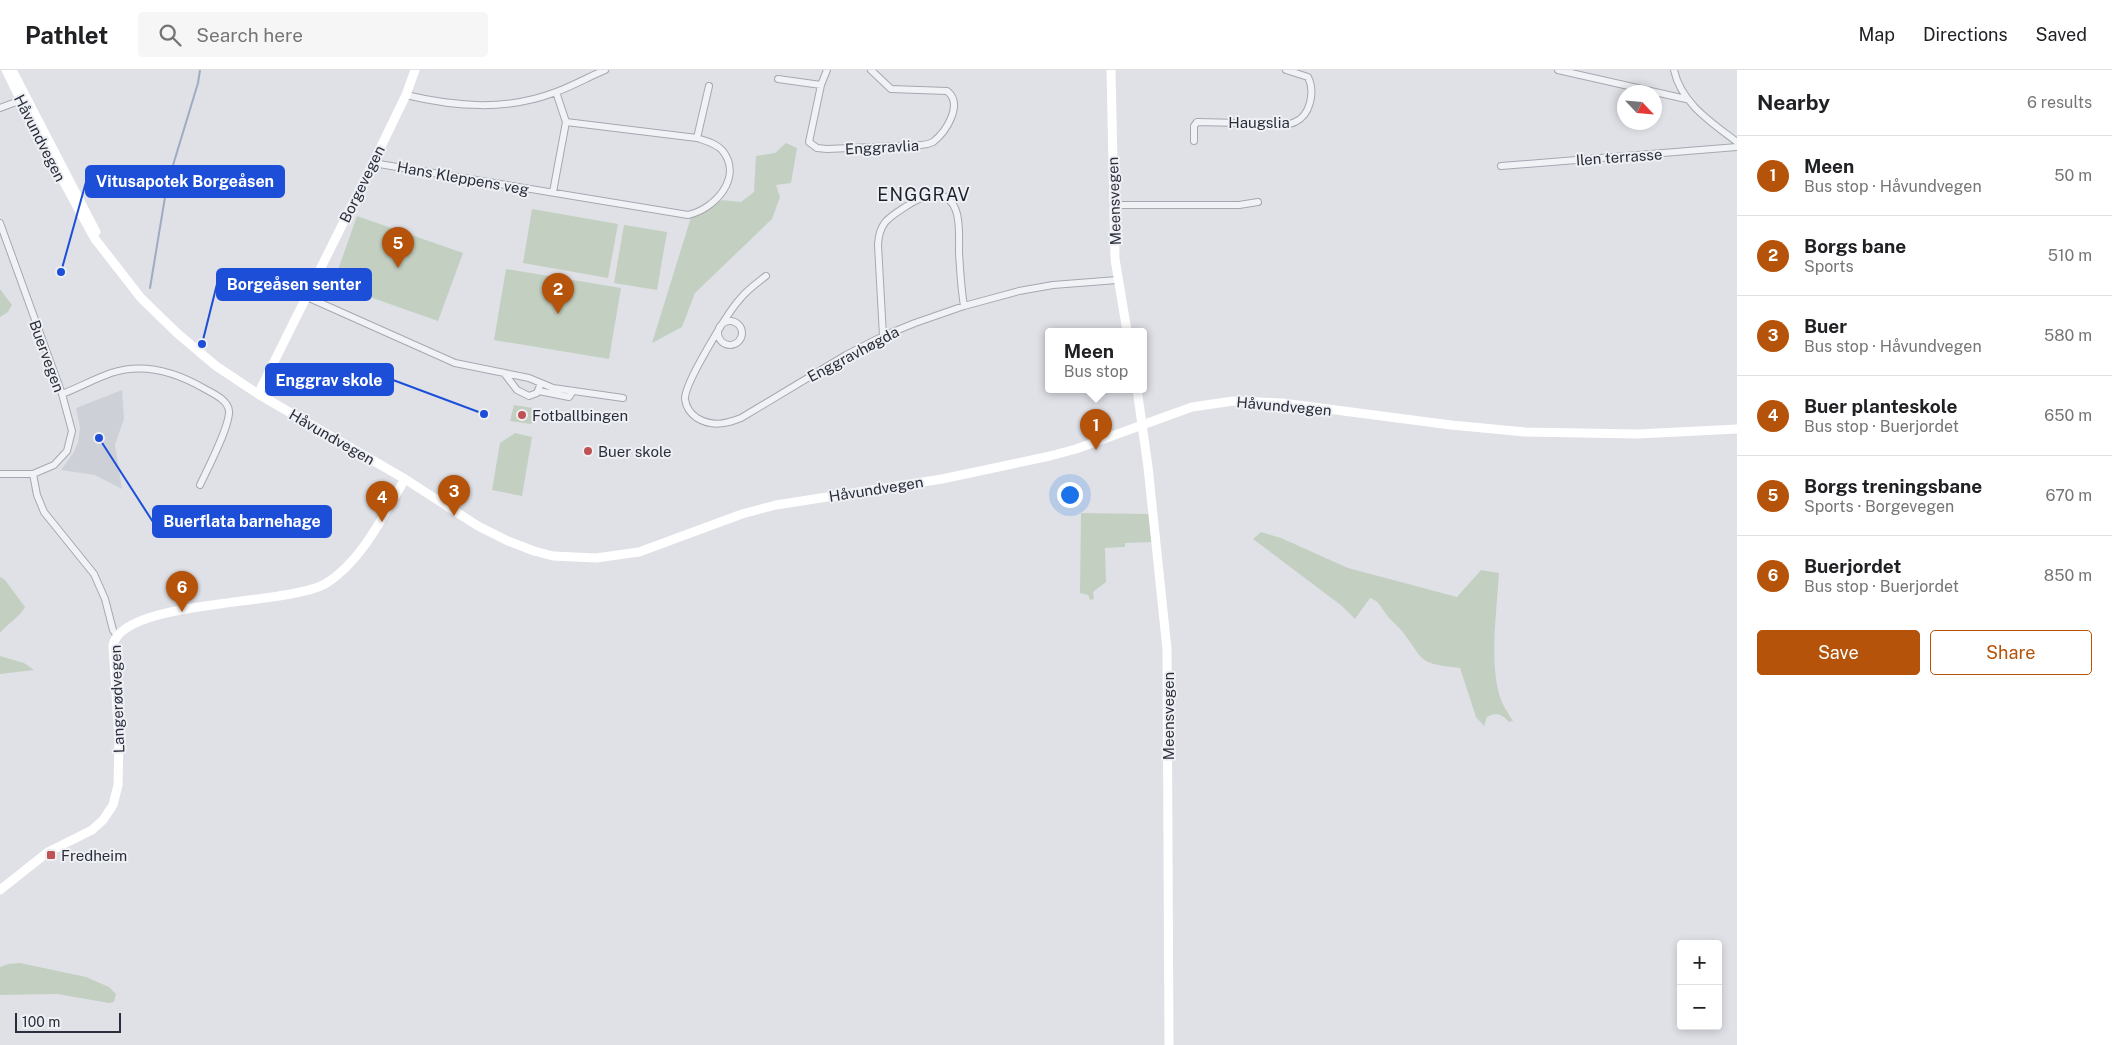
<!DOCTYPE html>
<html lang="en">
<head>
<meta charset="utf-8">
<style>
  :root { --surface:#fff; --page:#f6f6f6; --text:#202124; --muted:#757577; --line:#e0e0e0; --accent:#b45309 }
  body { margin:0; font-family:"Public Sans",sans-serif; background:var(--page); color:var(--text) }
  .controls { position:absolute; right:15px; bottom:15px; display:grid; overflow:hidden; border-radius:5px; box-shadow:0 2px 8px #0003 }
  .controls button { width:45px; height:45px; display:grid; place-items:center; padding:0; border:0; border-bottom:1px solid var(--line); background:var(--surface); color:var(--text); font:25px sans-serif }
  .compass { position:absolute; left:1617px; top:15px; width:45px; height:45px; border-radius:50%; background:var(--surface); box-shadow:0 2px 8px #0003; rotate:116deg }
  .scale { position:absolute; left:15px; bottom:12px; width:106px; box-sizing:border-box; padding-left:5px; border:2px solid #2a2e3c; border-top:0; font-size:14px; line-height:18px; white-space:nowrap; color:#2a2e3c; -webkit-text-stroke:4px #eef0f4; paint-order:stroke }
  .you { position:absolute; left:1069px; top:424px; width:18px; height:18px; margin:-12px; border:4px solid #fff; border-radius:50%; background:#1a73e8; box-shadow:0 0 0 8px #1a73e833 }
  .badge { display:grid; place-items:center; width:32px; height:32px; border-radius:50%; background:var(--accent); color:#fff; font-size:16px; font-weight:700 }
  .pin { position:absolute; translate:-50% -41px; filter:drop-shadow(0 1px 2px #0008) }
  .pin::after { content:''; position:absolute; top:26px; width:18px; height:15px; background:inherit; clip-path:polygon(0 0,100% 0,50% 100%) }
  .popup { position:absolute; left:1045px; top:258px; width:102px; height:65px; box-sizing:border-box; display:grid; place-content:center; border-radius:5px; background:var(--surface); filter:drop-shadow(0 1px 4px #0005); font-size:16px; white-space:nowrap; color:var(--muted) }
  .popup b { font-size:19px; color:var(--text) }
  .popup::after { content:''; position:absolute; left:50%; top:100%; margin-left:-10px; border:10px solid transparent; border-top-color:var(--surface) }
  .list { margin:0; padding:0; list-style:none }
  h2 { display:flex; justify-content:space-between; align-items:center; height:65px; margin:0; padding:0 20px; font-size:21px }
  h2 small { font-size:16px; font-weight:400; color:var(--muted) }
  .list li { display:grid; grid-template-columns:32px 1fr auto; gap:15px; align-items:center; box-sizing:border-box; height:80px; padding:0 20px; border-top:1px solid var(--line) }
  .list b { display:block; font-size:19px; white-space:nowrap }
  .list p { margin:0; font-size:16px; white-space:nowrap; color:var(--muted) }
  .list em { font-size:16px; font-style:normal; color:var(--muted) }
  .actions { display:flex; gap:10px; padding:15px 20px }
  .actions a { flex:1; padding:11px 0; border:1px solid var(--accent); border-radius:5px; text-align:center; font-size:18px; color:var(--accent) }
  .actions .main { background:var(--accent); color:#fff }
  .icon { flex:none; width:28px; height:28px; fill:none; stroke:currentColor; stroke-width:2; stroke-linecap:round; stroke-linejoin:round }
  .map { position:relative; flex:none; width:1737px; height:975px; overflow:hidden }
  header { display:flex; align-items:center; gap:30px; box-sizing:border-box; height:70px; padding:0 25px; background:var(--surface); border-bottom:1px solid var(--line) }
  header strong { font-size:24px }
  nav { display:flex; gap:28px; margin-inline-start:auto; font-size:18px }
  .search { width:350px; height:45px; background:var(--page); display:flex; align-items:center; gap:12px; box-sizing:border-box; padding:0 18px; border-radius:5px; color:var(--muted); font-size:19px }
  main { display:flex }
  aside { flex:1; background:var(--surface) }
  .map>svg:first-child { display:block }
</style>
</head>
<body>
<header>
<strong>Pathlet</strong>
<div class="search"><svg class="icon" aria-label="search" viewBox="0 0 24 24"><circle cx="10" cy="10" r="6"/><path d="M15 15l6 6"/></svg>Search here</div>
<nav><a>Map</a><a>Directions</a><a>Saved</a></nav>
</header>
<main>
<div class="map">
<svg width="1737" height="975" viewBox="0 0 1737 975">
  <rect width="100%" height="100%" fill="#dfe1e7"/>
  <!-- built -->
  <path fill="#ced0d8" d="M 122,320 L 124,349 L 115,375 L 122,419 L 95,405 L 61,400 L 74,382 L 78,372 L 80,358 L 76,338 Z"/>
  <!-- green -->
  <path fill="#c3d0c1" d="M 786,73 L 797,78 L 791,113 L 776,115 L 780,127 L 772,149 L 695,223 L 682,257 L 652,273 L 692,144 C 704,144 712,137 722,130 L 741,132 L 754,122 L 756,86 L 775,83 Z
    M 532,139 L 618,154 L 608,208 L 523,193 Z
    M 357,146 L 463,183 L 438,251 L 333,214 Z
    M 624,155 L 667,162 L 657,220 L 614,213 Z
    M 506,199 L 621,218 L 609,289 L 494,270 Z
    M 0,219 L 12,235 L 8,242 L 0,247 Z
    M 514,335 L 533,338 L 533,352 L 531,354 L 510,351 Z
    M 515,363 L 532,367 L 522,426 L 492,420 L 500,373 Z
    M 1081,443 L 1150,444 L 1153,472 L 1125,473 L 1125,477 L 1105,478 L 1106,512 L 1093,522 L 1094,529 L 1090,530 L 1088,525 L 1080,523 Z
    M 1261,462 L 1281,468 L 1348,498 L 1457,527 L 1481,500 L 1499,503 C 1497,539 1489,593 1500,627 C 1503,636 1508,643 1513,651 L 1509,652 C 1502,644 1496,642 1487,647 L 1484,656 L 1476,647 L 1460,598 C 1418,593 1426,593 1402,561 C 1397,555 1390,550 1386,544 C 1381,537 1379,531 1370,528 L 1355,549 L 1342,536 L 1253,469 Z
    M 0,507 L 5,510 L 25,537 C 18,549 8,553 0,563 Z
    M 0,586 L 24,593 L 34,600 L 0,604 Z
    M 20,893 L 86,907 L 109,917 L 116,924 L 114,932 L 109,933 L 57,924 L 0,925 L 0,897 L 8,894 Z"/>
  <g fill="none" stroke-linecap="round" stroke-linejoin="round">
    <!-- stream -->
    <path stroke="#9eabc3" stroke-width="2" d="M 150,218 L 167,115 L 198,13 L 200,0"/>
    <!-- street casing -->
    <g stroke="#a5a8b0" stroke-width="8">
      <path id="street" d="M 827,0 L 821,15 L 809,72 L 817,78 L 827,79 L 921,75 C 925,75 929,74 933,72 C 946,62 964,34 947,21 L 891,19 L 871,0
        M 1558,0 L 1686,29
        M 1674,0 C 1681,33 1711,52 1737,72
        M 778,9 L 821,15
        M 406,25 C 456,37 507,41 556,22 C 573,16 588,7 605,0
        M 0,38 L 24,29
        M 697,68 L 709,16
        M 1194,71 L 1194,56 L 1197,52 L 1279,54 C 1284,54 1290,55 1295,52 C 1311,45 1315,21 1308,7 L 1286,0
        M 373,93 L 688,145 C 715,139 744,107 722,80 C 715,73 706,71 697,68 L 566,52
        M 1501,96 L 1737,77
        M 553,122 L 566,52 L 556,22
        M 1113,135 L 1239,135 L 1258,132
        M 0,153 L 62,324 L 72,361 L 67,381 L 54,395 L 33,404 L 0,404
        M 766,206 C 757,213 747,220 740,229 C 728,242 684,314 685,329 C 686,337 691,344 697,348 C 712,357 726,354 741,348 L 846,285 L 883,266 L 915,253 L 964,236 L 1019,221 L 1053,215 L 1117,210
        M 307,227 L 455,293 L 529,308 L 553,318 L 623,328
        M718 263a12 12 0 1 1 24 0a12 12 0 1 1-24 0Z
        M 883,266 L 878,175 C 879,153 888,148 905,137 C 923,125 949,115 957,144 C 960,156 959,170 959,182 C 960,200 961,218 964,236
        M 504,303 L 517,320 L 529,326 L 537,323 L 541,313
        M 539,321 L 569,327 L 573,321
        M 62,324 C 78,318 94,309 111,303 C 144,292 176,302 205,319 C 214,324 228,330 229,341 C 230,356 207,400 200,415
        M 33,404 L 37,425 L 44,442 L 94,504 L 105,529 L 113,560 L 117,566"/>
    </g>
    <!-- street -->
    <use href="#street" stroke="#f1f2f5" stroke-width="6"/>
    <!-- secondary -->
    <path stroke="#fff" stroke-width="9" d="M 6,0 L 36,61 L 95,169 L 141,228 L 177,263 L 216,296 L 258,324 L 405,409 L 478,456 L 508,471 L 534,481 L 553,486 L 596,488 L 639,482 L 742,444 L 776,435 L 942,409 L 1050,386 L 1076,379 L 1192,337 L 1233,331 L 1282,333 L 1451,355 L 1525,362 L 1638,364 L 1737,359
      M 12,0 L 96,162
      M 1111,0 L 1115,189 L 1127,261
      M 1137,319 L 1148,397 L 1167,579 L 1169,975
      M 258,324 L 373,93 L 406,25 L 415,0
      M 0,820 L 48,782 L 92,760 L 103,750 L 113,735 L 118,715 L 119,671 L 113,575 C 123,529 285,536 325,514 C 361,493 384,444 405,409"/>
  </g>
  <!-- markers -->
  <g fill="#be5255" stroke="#eef0f4" stroke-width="2">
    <circle cx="522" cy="345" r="5"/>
    <circle cx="588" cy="381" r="5"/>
    <rect x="46" y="780" width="10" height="10" rx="2.5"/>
  </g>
  <g text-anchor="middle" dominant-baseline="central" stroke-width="4" stroke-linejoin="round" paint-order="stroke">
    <!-- street labels -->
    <g font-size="15" fill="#2a2e3c" stroke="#eef0f4">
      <text x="1259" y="52">Haugslia</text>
      <text transform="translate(40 68) rotate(63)">Håvundvegen</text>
      <text transform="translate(882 77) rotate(-3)">Enggravlia</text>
      <text transform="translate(1619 87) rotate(-4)">Ilen terrasse</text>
      <text transform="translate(463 108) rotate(10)">Hans Kleppens veg</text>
      <text transform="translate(362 114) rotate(-64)">Borgevegen</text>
      <text transform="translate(1114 131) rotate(-92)">Meensvegen</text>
      <text transform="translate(853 284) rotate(-28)">Enggravhøgda</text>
      <text transform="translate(47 286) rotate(70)">Buervegen</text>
      <text transform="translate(1284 336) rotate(5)">Håvundvegen</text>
      <text transform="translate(332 367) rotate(30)">Håvundvegen</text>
      <text transform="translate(876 419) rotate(-9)">Håvundvegen</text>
      <text transform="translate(117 629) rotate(-92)">Langerødvegen</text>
      <text transform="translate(1168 646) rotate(-90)">Meensvegen</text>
    </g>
    <!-- poi labels -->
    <g font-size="15" fill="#2a2e3c" stroke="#eef0f4" text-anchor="start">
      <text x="532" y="345">Fotballbingen</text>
      <text x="598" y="381">Buer skole</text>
      <text x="61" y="785">Fredheim</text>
    </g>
    <!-- quarter labels -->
    <g font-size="18" letter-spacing="1" fill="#1c202d" stroke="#eef0f4">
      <text x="924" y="124">ENGGRAV</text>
    </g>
  </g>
  <!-- callouts -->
  <path fill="none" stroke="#1d4ed8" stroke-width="2" d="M61 202L86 112M202 274L217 214M484 344L393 310M99 368L153 452"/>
  <g fill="#1d4ed8" stroke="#eef0f4" stroke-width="2">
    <circle cx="61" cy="202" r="5"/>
    <circle cx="202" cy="274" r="5"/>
    <circle cx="484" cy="344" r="5"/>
    <circle cx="99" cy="368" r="5"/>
  </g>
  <g fill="#1d4ed8" stroke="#1d4ed8" stroke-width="2">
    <rect x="86" y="96" width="198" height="31" rx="5"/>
    <rect x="217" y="199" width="154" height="31" rx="5"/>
    <rect x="266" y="294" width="127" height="31" rx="5"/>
    <rect x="153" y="436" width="178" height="31" rx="5"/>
  </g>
  <g font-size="16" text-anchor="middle" font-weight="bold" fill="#fff">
    <text x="185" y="117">Vitusapotek Borgeåsen</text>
    <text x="294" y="220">Borgeåsen senter</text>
    <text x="329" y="316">Enggrav skole</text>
    <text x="242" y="457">Buerflata barnehage</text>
  </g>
</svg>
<div class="controls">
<button>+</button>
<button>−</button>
</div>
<svg class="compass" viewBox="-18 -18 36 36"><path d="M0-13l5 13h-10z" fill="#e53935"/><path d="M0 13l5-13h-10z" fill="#757577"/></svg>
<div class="scale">100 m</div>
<div class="you"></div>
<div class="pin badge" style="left:1096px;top:380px">1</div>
<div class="popup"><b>Meen</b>Bus stop</div>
<div class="pin badge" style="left:558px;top:244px">2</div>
<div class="pin badge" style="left:454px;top:446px">3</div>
<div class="pin badge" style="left:382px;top:452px">4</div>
<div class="pin badge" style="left:398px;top:198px">5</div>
<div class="pin badge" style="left:182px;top:542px">6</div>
</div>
<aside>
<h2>Nearby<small>6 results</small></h2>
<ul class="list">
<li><span class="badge">1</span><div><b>Meen</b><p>Bus stop · Håvundvegen</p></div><em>50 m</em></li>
<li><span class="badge">2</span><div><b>Borgs bane</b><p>Sports</p></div><em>510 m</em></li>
<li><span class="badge">3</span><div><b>Buer</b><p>Bus stop · Håvundvegen</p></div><em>580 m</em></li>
<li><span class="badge">4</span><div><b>Buer planteskole</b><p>Bus stop · Buerjordet</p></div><em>650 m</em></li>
<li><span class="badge">5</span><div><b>Borgs treningsbane</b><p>Sports · Borgevegen</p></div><em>670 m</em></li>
<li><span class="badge">6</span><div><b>Buerjordet</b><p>Bus stop · Buerjordet</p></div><em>850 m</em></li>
</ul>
<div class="actions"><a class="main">Save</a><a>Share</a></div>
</aside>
</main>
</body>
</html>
